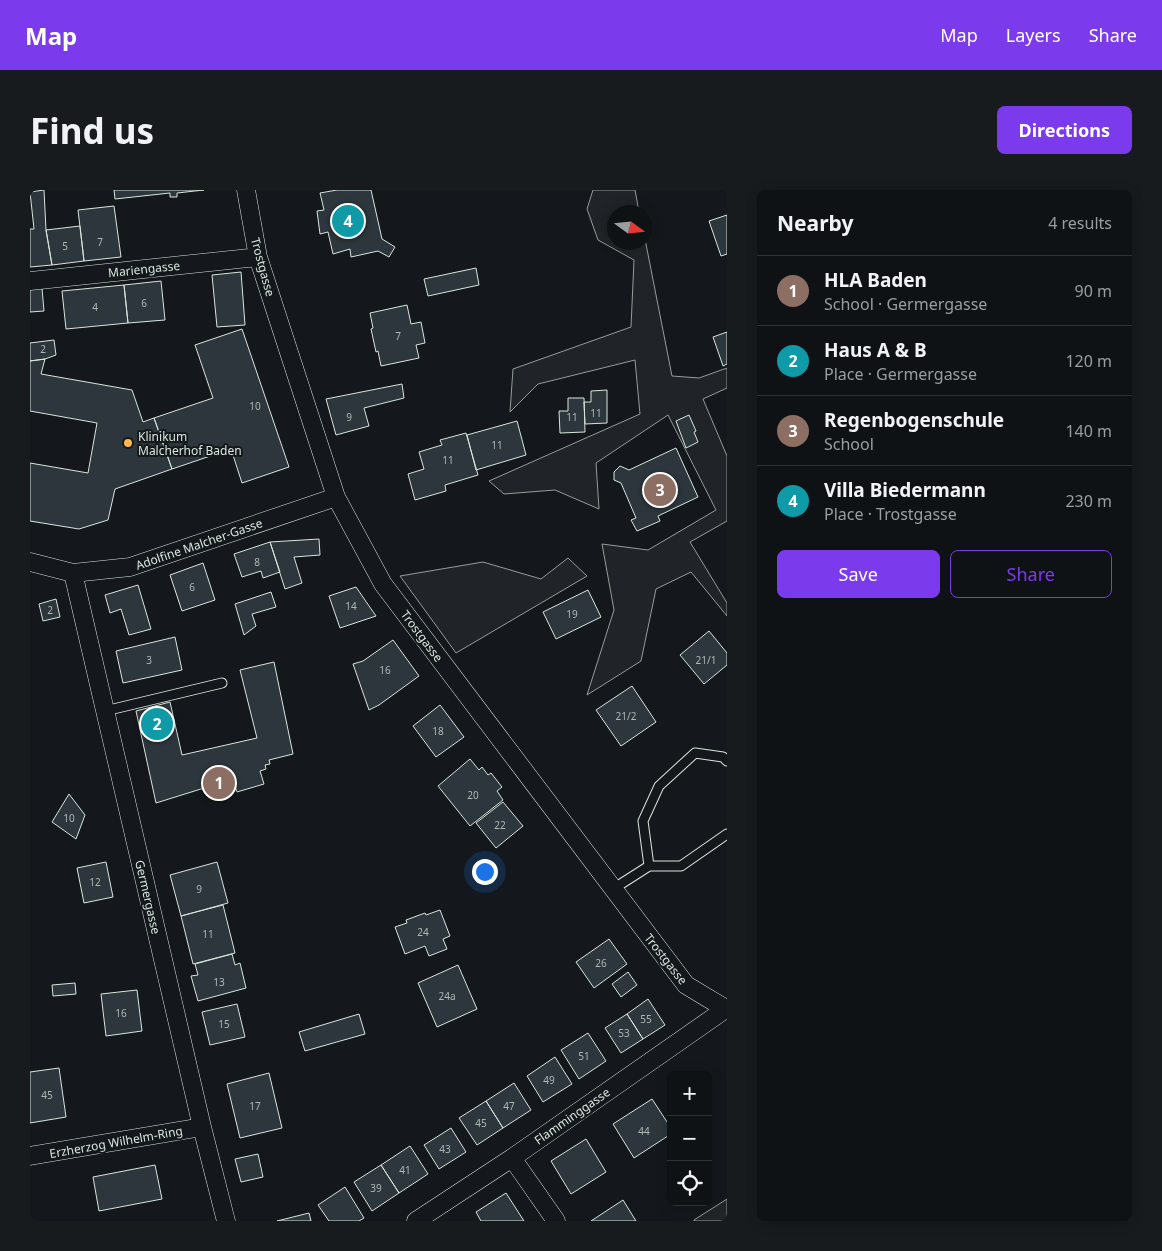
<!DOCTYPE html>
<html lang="en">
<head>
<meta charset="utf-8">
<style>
  :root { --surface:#0f1215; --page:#181b1e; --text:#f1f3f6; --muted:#9b9ea0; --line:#2f3234; --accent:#7c3aed }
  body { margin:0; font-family:"Noto Sans",sans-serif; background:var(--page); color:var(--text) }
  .controls { position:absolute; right:15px; bottom:15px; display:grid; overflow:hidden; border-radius:8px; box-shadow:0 2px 12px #0003 }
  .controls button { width:45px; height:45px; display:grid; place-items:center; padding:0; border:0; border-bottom:1px solid var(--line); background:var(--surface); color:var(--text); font:25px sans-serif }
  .compass { position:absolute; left:577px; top:15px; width:45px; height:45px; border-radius:50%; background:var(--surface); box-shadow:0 2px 12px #0003; rotate:105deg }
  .you { position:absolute; left:454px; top:681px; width:18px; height:18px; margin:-12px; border:4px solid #fff; border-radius:50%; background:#1a73e8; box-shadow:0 0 0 8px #1a73e833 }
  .badge { display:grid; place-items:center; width:32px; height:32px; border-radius:50%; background:var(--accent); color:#fff; font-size:16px; font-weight:700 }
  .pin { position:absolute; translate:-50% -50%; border:2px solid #fff; box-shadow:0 1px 5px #0006 }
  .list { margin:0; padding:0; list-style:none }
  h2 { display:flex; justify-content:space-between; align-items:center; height:65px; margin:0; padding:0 20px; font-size:21px }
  h2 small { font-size:16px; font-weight:400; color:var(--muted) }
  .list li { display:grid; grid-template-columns:32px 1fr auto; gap:15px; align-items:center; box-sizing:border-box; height:70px; padding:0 20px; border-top:1px solid var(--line) }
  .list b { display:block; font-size:19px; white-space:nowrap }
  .list p { margin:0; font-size:16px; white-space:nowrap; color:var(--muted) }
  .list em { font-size:16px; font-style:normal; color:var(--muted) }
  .actions { display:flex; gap:10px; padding:15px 20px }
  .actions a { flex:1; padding:11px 0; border:1px solid var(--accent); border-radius:8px; text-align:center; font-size:18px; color:var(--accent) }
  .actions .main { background:var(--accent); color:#fff }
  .icon { flex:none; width:28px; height:28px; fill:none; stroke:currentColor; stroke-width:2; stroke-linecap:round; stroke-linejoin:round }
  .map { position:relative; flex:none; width:697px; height:1031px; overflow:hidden; border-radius:8px }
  header { display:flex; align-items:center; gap:30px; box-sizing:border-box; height:70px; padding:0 25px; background:var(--accent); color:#fff }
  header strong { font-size:24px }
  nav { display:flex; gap:28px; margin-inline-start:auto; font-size:18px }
  .intro { display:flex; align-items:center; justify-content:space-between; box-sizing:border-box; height:120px; padding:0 30px }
  h1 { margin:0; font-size:35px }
  .button { padding:12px 22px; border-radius:8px; background:var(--accent); color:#fff; font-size:18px; font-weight:700 }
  main { display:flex; gap:30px; padding:0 30px }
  aside { flex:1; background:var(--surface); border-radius:8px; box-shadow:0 2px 12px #0003 }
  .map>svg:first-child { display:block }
</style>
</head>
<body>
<header>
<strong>Map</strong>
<nav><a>Map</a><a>Layers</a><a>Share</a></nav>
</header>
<div class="intro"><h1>Find us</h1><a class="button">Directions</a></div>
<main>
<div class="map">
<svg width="697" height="1031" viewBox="0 0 697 1031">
  <rect width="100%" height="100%" fill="#14181c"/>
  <!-- green -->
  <path fill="#202428" stroke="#939e99" d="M 563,0 L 605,0 L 609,22 L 584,22 L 584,52 L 614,52 L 615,49 L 642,186 L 669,188 L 697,178 L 697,198 L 673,209 L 697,266 L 697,331 L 660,352 L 697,413 L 697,426 L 661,382 L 626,399 L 611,471 L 557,505 L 584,420 L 572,354 L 618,360 L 686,320 L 638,225 L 566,273 L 569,319 L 525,300 L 474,304 L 459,291 L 610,224 L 605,170 L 508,194 L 480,222 L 483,179 L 601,137 L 604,70 L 568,50 L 557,19 Z
    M 538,368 L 557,386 L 426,463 L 370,386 L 453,372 L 511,389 Z
    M 697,1009 L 697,1031 L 664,1031 L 664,1030 Z"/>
  <!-- building -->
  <path fill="#2c363c" stroke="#d8e6dc" d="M 14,0 L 16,40 L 22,75 L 0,77 L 0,39 L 4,39 L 0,2 Z
    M 84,0 L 174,0 L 147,3 L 147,7 L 140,7 L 140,3 L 85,9 Z
    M 307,0 L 341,0 L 352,49 L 365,57 L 359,67 L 348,61 L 321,67 L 320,59 L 303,64 L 298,42 L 290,44 L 287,21 L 294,20 L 290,3 Z
    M 84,16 L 91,67 L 54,71 L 48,20 Z
    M 697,25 L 697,64 L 691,66 L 679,31 Z
    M 50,36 L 54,71 L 22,75 L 16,40 Z
    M 446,78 L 449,95 L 398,106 L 394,89 Z
    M 211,82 L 215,135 L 187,137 L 182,85 Z
    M 131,91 L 135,130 L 98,133 L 94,95 Z
    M 94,95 L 98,133 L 36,139 L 32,101 Z
    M 12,98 L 14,121 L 0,122 L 0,99 Z
    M 377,115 L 381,134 L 391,132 L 395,153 L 386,155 L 389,168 L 351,176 L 348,161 L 346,162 L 341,139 L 343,138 L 340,123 Z
    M 212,139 L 259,277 L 212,293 L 201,259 L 142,279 L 124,228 L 183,208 L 165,155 Z
    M 697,142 L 697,174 L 693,176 L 683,147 Z
    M 24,150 L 26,165 L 15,169 L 0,171 L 0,153 Z
    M 15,169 L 11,184 L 102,200 L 113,232 L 124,228 L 142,279 L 85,299 L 78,330 L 49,339 L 0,331 L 0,273 L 58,283 L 67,233 L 0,221 L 0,171 Z
    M 372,194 L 374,208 L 334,218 L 339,236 L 306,245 L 296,209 Z
    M 577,200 L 577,233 L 555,234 L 554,212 L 561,212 L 561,201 Z
    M 538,208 L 554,208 L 555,242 L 530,243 L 529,221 L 538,221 Z
    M 659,225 L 666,241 L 664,242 L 668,252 L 656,258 L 646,231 Z
    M 487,231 L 496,265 L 446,280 L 437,245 Z
    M 436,243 L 448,285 L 415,295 L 416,301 L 385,310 L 378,284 L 394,279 L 389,262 L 412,255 L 410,250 Z
    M 646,258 L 668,307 L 628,326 L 630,331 L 607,341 L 601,330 L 606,328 L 591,293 L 584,290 L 584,282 L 590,276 L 599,280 Z
    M 289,349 L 290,365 L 264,367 L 272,393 L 255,399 L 240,352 Z
    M 240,352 L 250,382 L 233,388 L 231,381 L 212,387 L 204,364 Z
    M 173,373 L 185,410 L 152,421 L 140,385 Z
    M 108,395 L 121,439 L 99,445 L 91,419 L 80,423 L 75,405 Z
    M 326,397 L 346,426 L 310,438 L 299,406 Z
    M 558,400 L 571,427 L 526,449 L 513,422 Z
    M 241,402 L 246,417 L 222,424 L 226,436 L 214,445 L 205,414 Z
    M 26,409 L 30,427 L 13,431 L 9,414 Z
    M 679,441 L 697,463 L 697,475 L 674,494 L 650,465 Z
    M 145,447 L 152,480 L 93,493 L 86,461 Z
    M 363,450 L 389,486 L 349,515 L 339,520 L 323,474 L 333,471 Z
    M 244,472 L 263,564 L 239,570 L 240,574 L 235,575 L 236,579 L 230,581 L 234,594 L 207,602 L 203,589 L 126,613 L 106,521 L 140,512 L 152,565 L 227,548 L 210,480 Z
    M 602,496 L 626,532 L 591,556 L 566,520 Z
    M 410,515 L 434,547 L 406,567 L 383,536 Z
    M 440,569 L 449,580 L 452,577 L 458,585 L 461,583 L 472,597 L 467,601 L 473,610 L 440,636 L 408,596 Z
    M 39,604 L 55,625 L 46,649 L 22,632 Z
    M 473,612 L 493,636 L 466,658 L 446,633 Z
    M 76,672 L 83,707 L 54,713 L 47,678 Z
    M 187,672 L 198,713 L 151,726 L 140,685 Z
    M 193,715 L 205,763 L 163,774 L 151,726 Z
    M 410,720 L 420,746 L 413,749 L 417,759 L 399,766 L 395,756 L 375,764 L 365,737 L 377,733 L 376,730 L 395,723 L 396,725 Z
    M 579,749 L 597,774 L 564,798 L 546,772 Z
    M 202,764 L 205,775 L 210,773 L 216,798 L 168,811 L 161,786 L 168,785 L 165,774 Z
    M 428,775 L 447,819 L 407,837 L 388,793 Z
    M 598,782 L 607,795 L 591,807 L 582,794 Z
    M 45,793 L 46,804 L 23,806 L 22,795 Z
    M 107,800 L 112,841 L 76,846 L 71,804 Z
    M 618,809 L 635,835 L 613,849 L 597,824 Z
    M 207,814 L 215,847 L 180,855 L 172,822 Z
    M 329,824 L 335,844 L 275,861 L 269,842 Z
    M 597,824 L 613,849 L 591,863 L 575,838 Z
    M 558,843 L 576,871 L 549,889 L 531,860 Z
    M 525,867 L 542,894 L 513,912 L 497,886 Z
    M 29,878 L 36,927 L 0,933 L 0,882 Z
    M 239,883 L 252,938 L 210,948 L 197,894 Z
    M 484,893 L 501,920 L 473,938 L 456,911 Z
    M 622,909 L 641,938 L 641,944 L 604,968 L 583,934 Z
    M 456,911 L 473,938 L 447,955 L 429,928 Z
    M 421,938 L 436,962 L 409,979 L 394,955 Z
    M 556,949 L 576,982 L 541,1004 L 521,971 Z
    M 380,956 L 398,984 L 369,1003 L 351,975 Z
    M 228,964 L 233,987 L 211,992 L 205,969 Z
    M 125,975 L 132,1009 L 69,1021 L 63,987 Z
    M 351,975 L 369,1003 L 342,1021 L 324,992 Z
    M 315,997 L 334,1028 L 329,1031 L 299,1031 L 288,1015 Z
    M 476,1003 L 494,1031 L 451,1031 L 446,1022 Z
    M 593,1010 L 606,1031 L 561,1031 Z
    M 279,1023 L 281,1031 L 247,1031 Z"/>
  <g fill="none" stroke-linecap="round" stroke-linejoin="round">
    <!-- service casing -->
    <g stroke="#d8e6dc" stroke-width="11">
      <path id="service" d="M 75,521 L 192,493
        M 619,676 L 651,676 L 697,644
        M 583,699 L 619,676 L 613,631 L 629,596 L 665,563 L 693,567 L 697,571"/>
    </g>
    <!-- minor casing -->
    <g stroke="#d8e6dc" stroke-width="19">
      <path id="minor" d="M 216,0 L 228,67 L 306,307 L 353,394 L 656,795 L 696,819
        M 0,91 L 228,67
        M 0,372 L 43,383 L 100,377 L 306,307
        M 43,383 L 172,937 L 196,1031
        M 0,966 L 172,937
        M 482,968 L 526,1031
        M 386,1031 L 482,968 L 697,818"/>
    </g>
    <!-- service -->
    <use href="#service" stroke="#14181c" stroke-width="9"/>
    <!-- minor -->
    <use href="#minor" stroke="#14181c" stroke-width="18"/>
  </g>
  <!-- markers -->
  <circle fill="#ffb74d" stroke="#14181c" stroke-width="2" cx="98" cy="253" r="5"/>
  <g text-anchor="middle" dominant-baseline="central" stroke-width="4" stroke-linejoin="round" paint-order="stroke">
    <!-- number labels -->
    <g font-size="10" fill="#adbab4">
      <text x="70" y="52">7</text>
      <text x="35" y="56">5</text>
      <text x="114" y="113">6</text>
      <text x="65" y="117">4</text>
      <text x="368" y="146">7</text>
      <text x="13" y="159">2</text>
      <text x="225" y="216">10</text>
      <text x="566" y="223">11</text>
      <text x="319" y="227">9</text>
      <text x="542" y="227">11</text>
      <text x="467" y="255">11</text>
      <text x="418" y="270">11</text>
      <text x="227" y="372">8</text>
      <text x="162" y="397">6</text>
      <text x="321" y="416">14</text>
      <text x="20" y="420">2</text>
      <text x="542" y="424">19</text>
      <text x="119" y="470">3</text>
      <text x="676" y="470">21/1</text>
      <text x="355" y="480">16</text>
      <text x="596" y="526">21/2</text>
      <text x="408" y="541">18</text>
      <text x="443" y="605">20</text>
      <text x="39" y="628">10</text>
      <text x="470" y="635">22</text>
      <text x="65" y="692">12</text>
      <text x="169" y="699">9</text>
      <text x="393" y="742">24</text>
      <text x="178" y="744">11</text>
      <text x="571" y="773">26</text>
      <text x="189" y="792">13</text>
      <text x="417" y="806">24a</text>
      <text x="91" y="823">16</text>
      <text x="616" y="829">55</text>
      <text x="194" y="834">15</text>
      <text x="594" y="843">53</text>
      <text x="554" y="866">51</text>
      <text x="519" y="890">49</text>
      <text x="17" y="905">45</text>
      <text x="225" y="916">17</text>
      <text x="479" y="916">47</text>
      <text x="451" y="933">45</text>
      <text x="614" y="941">44</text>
      <text x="415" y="959">43</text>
      <text x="375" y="980">41</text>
      <text x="346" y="998">39</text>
    </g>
    <!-- street labels -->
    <g font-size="12" fill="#d8e6dc" stroke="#14181c">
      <text transform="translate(233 77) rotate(75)">Trostgasse</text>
      <text transform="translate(114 79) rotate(-6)">Mariengasse</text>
      <text transform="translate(169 354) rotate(-19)">Adolfine Malcher-Gasse</text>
      <text transform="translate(392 446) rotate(53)">Trostgasse</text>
      <text transform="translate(118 707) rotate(77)">Germergasse</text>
      <text transform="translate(636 769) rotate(52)">Trostgasse</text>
      <text transform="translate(542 926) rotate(-35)">Flamminggasse</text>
      <text transform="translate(86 952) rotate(-10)">Erzherzog Wilhelm-Ring</text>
    </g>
    <!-- poi labels -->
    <g font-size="12" fill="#d8e6dc" stroke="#14181c" text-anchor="start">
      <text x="108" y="246">Klinikum<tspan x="108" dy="14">Malcherhof Baden</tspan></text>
    </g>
  </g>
</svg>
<div class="controls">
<button>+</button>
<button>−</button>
<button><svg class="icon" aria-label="locate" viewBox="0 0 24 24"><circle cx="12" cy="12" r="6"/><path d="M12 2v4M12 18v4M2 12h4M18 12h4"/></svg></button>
</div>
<svg class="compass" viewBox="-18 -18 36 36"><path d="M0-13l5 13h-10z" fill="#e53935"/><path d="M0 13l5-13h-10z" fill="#9b9ea0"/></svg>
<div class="you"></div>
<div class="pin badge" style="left:189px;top:593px;background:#8d6e63">1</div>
<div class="pin badge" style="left:127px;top:534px;background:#0f9aa8">2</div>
<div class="pin badge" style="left:630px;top:300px;background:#8d6e63">3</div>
<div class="pin badge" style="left:318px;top:31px;background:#0f9aa8">4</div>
</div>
<aside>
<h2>Nearby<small>4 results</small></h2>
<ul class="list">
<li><span class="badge" style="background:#8d6e63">1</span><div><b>HLA Baden</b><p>School · Germergasse</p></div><em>90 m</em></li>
<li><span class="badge" style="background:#0f9aa8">2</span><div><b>Haus A &amp; B</b><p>Place · Germergasse</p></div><em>120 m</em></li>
<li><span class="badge" style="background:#8d6e63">3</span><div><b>Regenbogenschule</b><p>School</p></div><em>140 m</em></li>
<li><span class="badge" style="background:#0f9aa8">4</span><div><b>Villa Biedermann</b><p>Place · Trostgasse</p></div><em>230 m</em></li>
</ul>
<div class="actions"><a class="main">Save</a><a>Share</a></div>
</aside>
</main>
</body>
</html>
